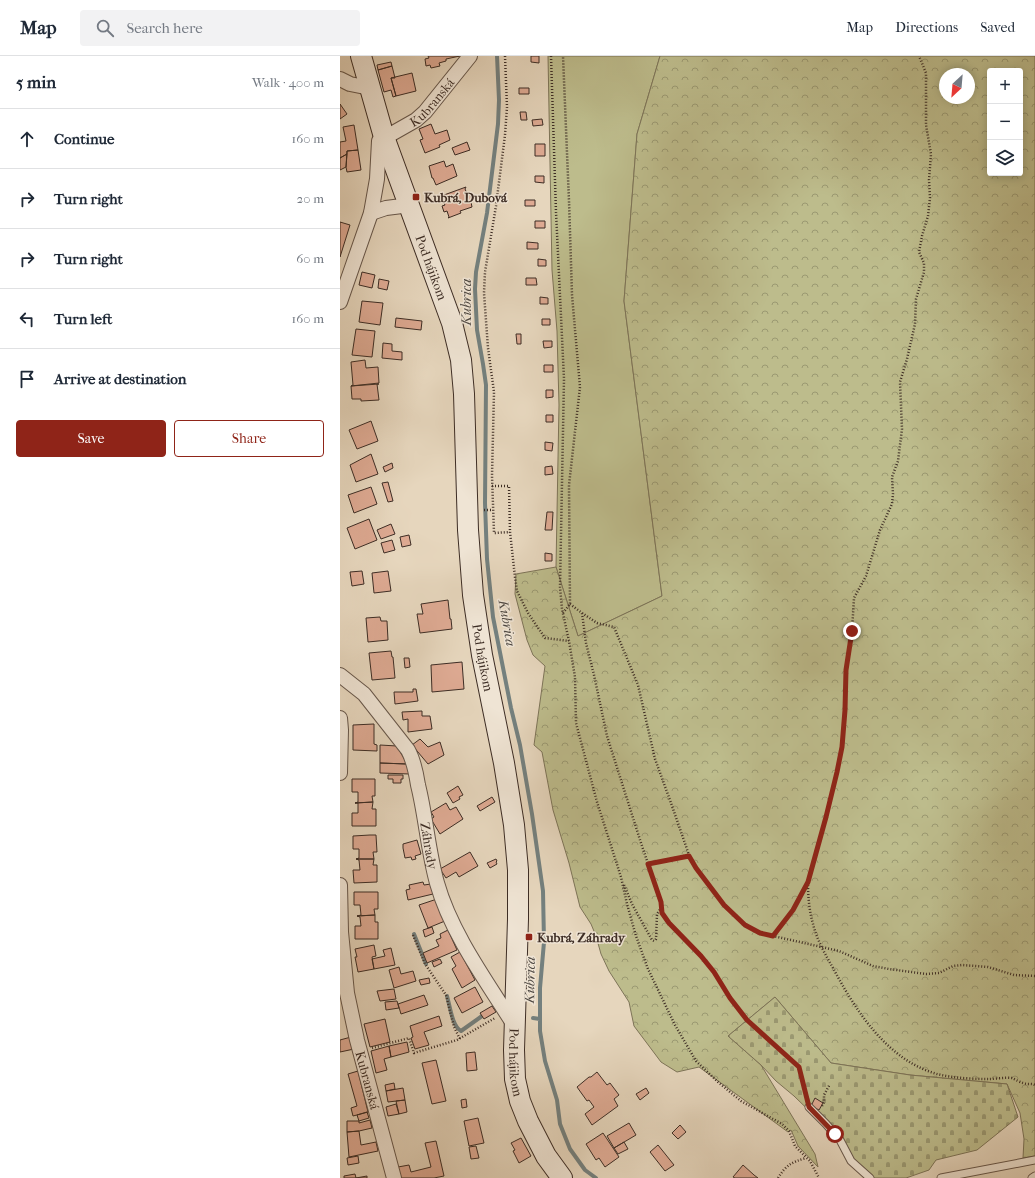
<!DOCTYPE html>
<html lang="en">
<head>
<meta charset="utf-8">
<style>
  :root { --surface:#fff; --page:#f2f2f3; --text:#1f2937; --muted:#747a83; --line:#e0e1e3; --accent:#8f2418 }
  body { margin:0; font-family:"IM FELL French Canon",serif; background:var(--page); color:var(--text) }
  .controls { position:absolute; right:12px; top:12px; display:grid; overflow:hidden; border-radius:4px; box-shadow:0 2px 10px #0003 }
  .controls button { width:36px; height:36px; display:grid; place-items:center; padding:0; border:0; border-bottom:1px solid var(--line); background:var(--surface); color:var(--text); font:20px sans-serif }
  .compass { position:absolute; left:599px; top:12px; width:36px; height:36px; border-radius:50%; background:var(--surface); box-shadow:0 2px 10px #0003; rotate:206deg }
  .stop { position:absolute; width:12px; height:12px; margin:-9px; border:3px solid #8f2418; border-radius:50%; background:#fff }
  .stop.end { background:#8f2418; border-color:#fff; box-shadow:0 1px 4px #0008 }
  .list { margin:0; padding:0; list-style:none }
  h2 { display:flex; justify-content:space-between; align-items:center; height:52px; margin:0; padding:0 16px; font-size:17px }
  h2 small { font-size:13px; font-weight:400; color:var(--muted) }
  .list li { display:grid; grid-template-columns:26px 1fr auto; gap:12px; align-items:center; box-sizing:border-box; height:60px; padding:0 16px; border-top:1px solid var(--line) }
  .list b { display:block; font-size:15px; white-space:nowrap }
  .list em { font-size:13px; font-style:normal; color:var(--muted) }
  .actions { display:flex; gap:8px; padding:12px 16px }
  .actions a { flex:1; padding:9px 0; border:1px solid var(--accent); border-radius:4px; text-align:center; font-size:14px; color:var(--accent) }
  .actions .main { background:var(--accent); color:#fff }
  .icon { flex:none; width:22px; height:22px; fill:none; stroke:currentColor; stroke-width:2; stroke-linecap:round; stroke-linejoin:round }
  .map { position:relative; flex:none; width:695px; height:1122px; overflow:hidden }
  header { display:flex; align-items:center; gap:24px; box-sizing:border-box; height:56px; padding:0 20px; background:var(--surface); border-bottom:1px solid var(--line) }
  header strong { font-size:19px }
  nav { display:flex; gap:22px; margin-inline-start:auto; font-size:14px }
  .search { width:280px; height:36px; background:var(--page); display:flex; align-items:center; gap:10px; box-sizing:border-box; padding:0 14px; border-radius:4px; color:var(--muted); font-size:15px }
  main { display:flex }
  aside { flex:1; background:var(--surface) }
  .map>svg:first-child { display:block }
</style>
</head>
<body>
<header>
<strong>Map</strong>
<div class="search"><svg class="icon" aria-label="search" viewBox="0 0 24 24"><circle cx="10" cy="10" r="6"/><path d="M15 15l6 6"/></svg>Search here</div>
<nav><a>Map</a><a>Directions</a><a>Saved</a></nav>
</header>
<main>
<aside>
<h2>5 min<small>Walk · 400 m</small></h2>
<ul class="list">
<li><svg class="icon" aria-label="ahead" viewBox="0 0 24 24"><path d="M12 20V5M6 11l6-6 6 6"/></svg><div><b>Continue</b></div><em>160 m</em></li>
<li><svg class="icon" aria-label="right" viewBox="0 0 24 24"><path d="M7 20v-9h11M14 6l5 5-5 5"/></svg><div><b>Turn right</b></div><em>20 m</em></li>
<li><svg class="icon" aria-label="right" viewBox="0 0 24 24"><path d="M7 20v-9h11M14 6l5 5-5 5"/></svg><div><b>Turn right</b></div><em>60 m</em></li>
<li><svg class="icon" aria-label="left" viewBox="0 0 24 24"><path d="M17 20v-9H6M10 6l-5 5 5 5"/></svg><div><b>Turn left</b></div><em>160 m</em></li>
<li><svg class="icon" aria-label="arrive" viewBox="0 0 24 24"><path d="M6 21V4h12l-3 4 3 4H6"/></svg><div><b>Arrive at destination</b></div></li>
</ul>
<div class="actions"><a class="main">Save</a><a>Share</a></div>
</aside>
<div class="map">
<svg width="695" height="1122" viewBox="0 0 695 1122">
  <defs>
    <pattern id="forest-crowns" width="20" height="18" patternUnits="userSpaceOnUse"><rect width="20" height="18" fill="#bdbc8c"/><path d="M2 6a3 3 0 1 1 6 0M12 15a3 3 0 1 1 6 0" fill="none" stroke="#9b9972"/></pattern>
    <pattern id="cemetery-stones" width="16" height="16" patternUnits="userSpaceOnUse"><rect width="16" height="16" fill="#bdbc8c"/><path d="M2 7V4a2 2 0 0 1 4 0v3zM10 15v-3a2 2 0 0 1 4 0v3z" fill="#9b9972"/></pattern>
  </defs>
  <rect width="100%" height="100%" fill="#e6d6bd"/>
  <filter id="stains"><feTurbulence type="fractalNoise" baseFrequency=".005" numOctaves="4"/><feColorMatrix values="0 0 0 0 .2 0 0 0 0 .09 0 0 0 0 .02 0 0 0 .5 -.17"/></filter>
  <radialGradient id="worn" r=".72"><stop offset=".6" stop-color="#630" stop-opacity="0"/><stop offset="1" stop-color="#630" stop-opacity=".3"/></radialGradient>
  <!-- green -->
  <path fill="#bdbc8c" stroke="#7d7458" d="M 208,0 L 320,0 L 297,78 L 284,245 L 322,540 L 238,580 L 216,511 L 219,349 L 217,275 L 212,214 Z"/>
  <!-- forest -->
  <path fill="url(#forest-crowns)" stroke="#7d7458" fill-rule="evenodd" d="M 320,0 L 695,0 L 695,1100 L 683,1102 L 684,1083 L 680,1057 L 667,1028 L 570,1019 L 491,1007 L 435,941 L 388,980 L 421,1009 L 475,1098 L 478,1111 L 458,1090 L 451,1074 L 448,1076 L 359,1011 L 337,1016 L 321,1006 L 294,970 L 289,946 L 269,915 L 261,898 L 256,880 L 251,868 L 240,851 L 229,807 L 213,754 L 202,696 L 194,689 L 205,610 L 193,599 L 187,584 L 175,538 L 176,518 L 216,511 L 238,580 L 322,540 L 284,245 L 297,78 ZM 650,15 L 680,15 L 680,117 L 650,117 ZM 605,18 L 629,18 L 629,42 L 605,42 Z"/>
  <!-- cemetery -->
  <path fill="url(#cemetery-stones)" stroke="#7d7458" d="M 435,941 L 491,1007 L 570,1019 L 667,1028 L 678,1061 L 637,1094 L 596,1104 L 589,1114 L 566,1122 L 525,1122 L 486,1071 L 454,1040 L 436,1025 L 421,1009 L 388,980 Z"/>
  <g fill="none" stroke-linecap="round" stroke-linejoin="round">
    <!-- stream -->
    <path stroke="#74807e" stroke-width="4" d="M 157,0 L 159,44 L 158,68 L 147,157 L 136,216 L 135,233 L 137,274 L 143,308 L 146,329 L 145,447 L 147,503 L 153,561 L 171,652 L 180,689 L 192,758 L 203,835 L 204,886 L 200,932 L 200,975 L 205,1005 L 217,1044 L 220,1068 L 230,1093 L 245,1114 L 256,1122
      M 74,878 L 86,908
      M 107,940 C 110,950 112,970 121,975 L 142,960
      M 193,962 L 200,963"/>
  </g>
  <!-- building -->
  <path fill="#deaa93" stroke="#3d2d25" d="M 88,0 L 120,0 L 106,3 L 106,5 L 99,7 L 100,10 L 91,12 L 90,9 L 86,10 L 85,3 L 89,2 Z
    M 191,0 L 199,0 L 199,7 L 191,6 Z
    M 51,6 L 52,10 L 38,14 L 37,9 Z
    M 52,10 L 55,22 L 51,22 L 56,40 L 53,41 L 51,34 L 44,36 L 38,14 Z
    M 72,17 L 76,35 L 56,40 L 51,22 Z
    M 179,32 L 189,32 L 189,38 L 179,38 Z
    M 0,48 L 7,58 L 0,63 Z
    M 180,56 L 186,56 L 187,64 L 181,64 Z
    M 202,63 L 203,69 L 193,70 L 192,64 Z
    M 91,68 L 95,78 L 107,74 L 110,84 L 99,89 L 100,91 L 85,97 L 80,84 L 83,83 L 79,73 Z
    M 14,69 L 18,94 L 7,95 L 7,98 L 0,102 L 0,86 L 6,85 L 3,71 Z
    M 127,86 L 130,94 L 115,99 L 112,92 Z
    M 195,88 L 205,88 L 205,100 L 195,100 Z
    M 18,94 L 21,114 L 7,116 L 6,111 L 7,95 Z
    M 7,98 L 6,111 L 0,114 L 0,102 Z
    M 104,105 L 106,111 L 113,108 L 117,120 L 96,129 L 93,122 L 92,122 L 89,110 Z
    M 195,120 L 204,120 L 204,127 L 195,126 Z
    M 126,131 L 125,133 L 128,140 L 130,139 L 133,145 L 131,146 L 132,151 L 120,155 L 121,157 L 108,162 L 109,161 L 107,155 L 104,156 L 102,150 L 105,149 L 102,143 L 106,142 L 104,139 Z
    M 185,144 L 195,144 L 195,150 L 185,150 Z
    M 195,165 L 205,165 L 205,172 L 195,172 Z
    M 0,166 L 10,169 L 0,201 Z
    M 187,186 L 198,187 L 198,193 L 187,193 Z
    M 198,203 L 206,204 L 206,210 L 198,210 Z
    M 22,216 L 35,219 L 32,232 L 19,229 Z
    M 186,222 L 196,222 L 197,229 L 186,229 Z
    M 39,223 L 49,225 L 47,234 L 38,232 Z
    M 200,241 L 208,242 L 208,248 L 200,248 Z
    M 22,245 L 43,247 L 40,269 L 19,266 Z
    M 56,262 L 82,265 L 81,274 L 55,271 Z
    M 202,263 L 210,263 L 210,269 L 202,269 Z
    M 16,273 L 35,275 L 32,301 L 12,299 Z
    M 176,278 L 181,278 L 181,288 L 177,288 Z
    M 203,285 L 212,285 L 212,291 L 204,292 Z
    M 43,287 L 52,288 L 52,295 L 62,296 L 62,304 L 42,302 Z
    M 25,304 L 26,312 L 38,311 L 39,327 L 11,330 L 13,329 L 11,306 Z
    M 204,309 L 213,309 L 213,316 L 204,316 Z
    M 37,328 L 39,344 L 21,345 L 21,343 L 12,343 L 11,330 L 39,328 Z
    M 206,334 L 213,334 L 213,341 L 206,342 Z
    M 206,359 L 213,359 L 213,366 L 206,366 Z
    M 31,365 L 38,385 L 17,393 L 9,374 Z
    M 205,386 L 213,387 L 212,395 L 205,394 Z
    M 31,398 L 38,418 L 16,426 L 10,409 Z
    M 52,407 L 53,412 L 45,416 L 43,411 Z
    M 212,410 L 213,418 L 205,419 L 205,411 Z
    M 48,426 L 53,445 L 48,446 L 42,427 Z
    M 31,431 L 37,448 L 14,457 L 8,439 Z
    M 207,456 L 213,456 L 212,474 L 205,474 Z
    M 29,463 L 37,484 L 15,493 L 7,472 Z
    M 51,468 L 55,478 L 41,483 L 37,474 Z
    M 69,479 L 71,489 L 62,491 L 60,481 Z
    M 52,484 L 55,494 L 44,497 L 41,487 Z
    M 205,497 L 212,498 L 212,505 L 205,505 Z
    M 22,515 L 24,528 L 12,530 L 10,516 Z
    M 48,515 L 51,535 L 34,537 L 32,517 Z
    M 108,544 L 110,563 L 111,563 L 112,573 L 80,577 L 77,558 L 83,558 L 81,548 Z
    M 40,561 L 41,565 L 47,565 L 48,584 L 28,586 L 26,562 Z
    M 51,595 L 52,601 L 53,601 L 55,622 L 32,624 L 29,597 Z
    M 64,602 L 69,602 L 70,611 L 65,612 Z
    M 122,606 L 124,633 L 92,636 L 91,609 Z
    M 73,633 L 76,633 L 78,645 L 55,648 L 54,636 L 73,636 Z
    M 82,655 L 82,660 L 90,660 L 92,673 L 68,676 L 68,663 L 63,664 L 62,656 Z
    M 34,668 L 34,688 L 37,689 L 37,695 L 13,694 L 13,669 Z
    M 80,683 L 88,691 L 100,686 L 104,699 L 88,708 L 72,689 Z
    M 40,689 L 57,690 L 67,708 L 40,707 Z
    M 40,707 L 67,708 L 70,718 L 40,717 Z
    M 48,719 L 63,719 L 63,723 L 61,723 L 61,727 L 53,727 L 53,723 L 48,723 Z
    M 12,723 L 35,723 L 35,740 L 32,740 L 33,746 L 15,747 L 18,746 L 18,736 L 12,736 Z
    M 118,730 L 123,739 L 119,741 L 120,743 L 113,747 L 107,737 Z
    M 152,741 L 155,746 L 140,755 L 137,750 Z
    M 33,746 L 32,753 L 36,753 L 36,770 L 12,770 L 12,757 L 18,757 L 18,747 L 15,747 Z
    M 106,747 L 110,754 L 116,751 L 123,763 L 100,778 L 91,763 L 94,761 L 91,756 Z
    M 30,779 L 36,779 L 37,796 L 33,796 L 34,803 L 16,803 L 19,802 L 19,793 L 13,793 L 13,780 Z
    M 77,784 L 81,798 L 75,800 L 76,803 L 72,804 L 71,801 L 65,802 L 63,792 L 63,788 Z
    M 130,796 L 138,810 L 119,821 L 116,816 L 106,822 L 100,813 Z
    M 16,803 L 34,803 L 33,809 L 37,809 L 37,826 L 14,827 L 13,814 L 20,814 L 19,804 Z
    M 156,803 L 157,805 L 156,806 L 157,808 L 150,812 L 147,807 Z
    M 83,826 L 84,829 L 91,828 L 93,838 L 68,844 L 66,834 L 70,833 L 69,829 Z
    M 14,836 L 38,836 L 38,853 L 34,853 L 35,859 L 17,860 L 21,859 L 20,849 L 14,849 Z
    M 97,843 L 105,865 L 88,872 L 79,849 Z
    M 35,859 L 35,866 L 38,866 L 38,883 L 15,883 L 15,870 L 21,870 L 20,861 L 17,860 Z
    M 92,871 L 94,877 L 85,881 L 83,874 Z
    M 108,874 L 117,894 L 87,907 L 83,897 L 99,890 L 96,884 L 101,882 L 100,878 Z
    M 34,889 L 36,900 L 32,901 L 34,913 L 18,916 L 15,901 L 17,901 L 15,893 Z
    M 51,892 L 55,909 L 34,913 L 32,903 L 45,900 L 43,894 Z
    M 120,896 L 135,924 L 122,932 L 112,913 L 116,910 L 111,901 Z
    M 100,903 L 102,907 L 94,911 L 92,906 Z
    M 59,911 L 61,918 L 73,915 L 76,925 L 54,932 L 49,914 Z
    M 89,922 L 90,927 L 81,929 L 79,924 Z
    M 135,931 L 143,946 L 122,957 L 114,942 Z
    M 54,933 L 56,943 L 40,945 L 37,935 Z
    M 84,939 L 88,949 L 61,958 L 58,948 Z
    M 57,945 L 59,952 L 46,954 L 45,946 Z
    M 152,950 L 156,956 L 144,963 L 140,957 Z
    M 99,960 L 102,970 L 84,976 L 89,989 L 75,993 L 71,982 L 73,981 L 70,970 Z
    M 45,963 L 50,986 L 30,991 L 24,968 Z
    M 11,981 L 14,993 L 0,996 L 0,984 Z
    M 67,986 L 69,996 L 51,1001 L 49,990 Z
    M 49,990 L 51,1001 L 44,1003 L 47,1014 L 36,1017 L 31,995 Z
    M 135,996 L 137,1014 L 127,1015 L 126,997 Z
    M 96,1004 L 106,1045 L 92,1048 L 82,1007 Z
    M 18,1015 L 28,1056 L 13,1060 L 11,1052 L 17,1050 L 8,1018 Z
    M 257,1016 L 267,1029 L 270,1027 L 279,1039 L 274,1043 L 278,1050 L 252,1069 L 245,1058 L 254,1051 L 249,1044 L 247,1045 L 237,1031 L 249,1021 L 251,1021 Z
    M 54,1027 L 55,1033 L 46,1035 L 45,1029 Z
    M 63,1032 L 65,1044 L 48,1046 L 46,1035 Z
    M 306,1032 L 309,1037 L 300,1044 L 296,1038 Z
    M 475,1042 L 483,1047 L 479,1054 L 471,1050 Z
    M 126,1043 L 127,1051 L 122,1052 L 121,1044 Z
    M 65,1044 L 67,1056 L 59,1058 L 56,1045 Z
    M 56,1048 L 59,1058 L 48,1060 L 46,1051 Z
    M 27,1056 L 29,1062 L 19,1065 L 17,1059 Z
    M 138,1062 L 144,1087 L 129,1090 L 124,1065 Z
    M 30,1064 L 32,1072 L 19,1075 L 7,1076 L 7,1065 L 19,1065 L 19,1067 Z
    M 289,1067 L 296,1079 L 274,1092 L 267,1080 Z
    M 340,1069 L 346,1076 L 338,1083 L 332,1077 Z
    M 19,1075 L 21,1089 L 36,1086 L 38,1095 L 9,1101 L 7,1076 Z
    M 263,1077 L 279,1101 L 265,1111 L 259,1102 L 256,1104 L 246,1088 Z
    M 181,1082 L 191,1100 L 179,1107 L 173,1095 L 175,1094 L 171,1087 Z
    M 96,1085 L 104,1120 L 94,1122 L 61,1122 L 58,1111 L 69,1109 L 71,1116 L 91,1111 L 85,1087 Z
    M 284,1086 L 288,1093 L 278,1098 L 274,1092 Z
    M 318,1089 L 334,1109 L 325,1115 L 310,1096 Z
    M 136,1090 L 139,1102 L 131,1103 L 129,1091 Z
    M 18,1100 L 19,1107 L 8,1109 L 7,1102 Z
    M 403,1109 L 414,1119 L 418,1122 L 395,1122 L 393,1121 Z
    M 15,1118 L 16,1122 L 27,1120 L 27,1122 L 4,1122 L 4,1120 Z"/>
  <g fill="none" stroke-linecap="round" stroke-linejoin="round">
    <!-- lane casing -->
    <g stroke="#67574b" stroke-width="9">
      <path id="lane" d="M 469,1051 L 486,1068 L 500,1084 L 511,1105 L 530,1122
        M 601,1122 L 695,1104
        M 692,1122 L 695,1120"/>
    </g>
    <!-- street casing -->
    <g stroke="#67574b" stroke-width="16">
      <g id="street">
        <path d="M 0,23 L 10,28 L 30,32"/>
        <path d="M 31,157 L 46,152 L 70,149"/>
        <path id="s1" d="M 0,246 L 31,157 L 37,123 L 39,85 L 76,64 L 85,56 L 130,0"/>
        <path id="s2" d="M 0,619 L 24,638 L 68,694 C 74,705 76,716 78,729 C 86,761 88,795 97,827 C 111,877 147,926 174,969"/>
        <path d="M 0,662 L 1,674 L 0,717"/>
        <path id="s3" d="M 0,829 L 1,876 L 7,937 L 17,984 L 54,1122"/>
      </g>
    </g>
    <!-- secondary casing -->
    <g stroke="#3d2d25" stroke-width="22">
      <g id="secondary">
        <path id="s4" d="M 21,0 L 44,81 L 112,267 L 121,304 L 124,338 L 128,474 L 133,539 L 142,599 L 164,707 L 174,769 L 178,814 L 178,863 L 174,994 L 175,1023 L 180,1045 L 188,1065 L 206,1100 L 222,1122"/>
      </g>
    </g>
    <!-- path -->
    <path stroke="#3d2d25" stroke-width="2.5" stroke-dasharray="1 2" stroke-linecap="butt" d="M 165,0 L 167,51 L 165,79 L 156,150 L 145,216 L 144,237 L 148,292 L 154,336 L 152,420 L 154,477 L 170,476
      M 211,0 L 216,156 L 224,323 L 220,531 L 222,553 L 229,585 L 235,621 L 236,667 L 257,746 L 281,821 L 287,848 L 296,880 L 308,913 L 335,969 L 356,1005 L 378,1026 L 401,1045 L 442,1068 L 449,1075 L 455,1090 L 470,1105 L 479,1122
      M 152,430 L 169,430 L 170,476 L 175,521 L 177,535 L 188,557 L 205,582 L 229,585
      M 144,454 L 153,454
      M 230,548 L 242,557 L 257,567 L 274,571 L 298,629 L 315,703 L 331,747 L 349,799 L 356,812 L 384,849 L 405,869 L 420,877 L 499,895 L 533,910 L 549,913 L 586,918 L 599,917 L 613,910 L 622,909 L 648,911 L 674,919 L 695,920
      M 223,557 L 230,548 L 229,429 L 240,331 L 232,239 L 229,145 L 223,0
      M 242,557 L 246,587 L 254,619 L 267,680 L 301,787 L 321,846 L 322,857 L 329,867 L 361,899 L 374,916 L 390,942 L 407,964 L 459,1011 L 467,1043
      M 308,808 L 349,799
      M 468,826 C 468,840 469,854 473,868 C 477,884 485,898 493,912 C 516,955 547,1004 597,1018 C 613,1022 632,1023 648,1023 C 655,1023 665,1021 672,1022 C 676,1024 680,1026 683,1027 C 688,1029 691,1027 695,1029
      M 284,829 L 292,848 L 312,884 L 314,885 L 316,883 L 317,858 L 321,852
      M 73,879 L 85,908 L 106,939 L 114,971 L 120,983
      M 433,880 L 453,854 L 468,825 L 475,802 L 497,716 L 502,691 L 505,654 L 506,614 L 512,575 L 514,542 L 526,520 L 540,474 L 552,448 L 553,438 L 552,421 L 558,405 L 562,373 L 560,326 L 567,303 L 575,268 L 576,243 L 584,216 L 584,207 L 579,196 L 582,180 L 588,160 L 590,142 L 589,124 L 591,98 L 586,69 L 586,17 L 579,0
      M 32,992 L 69,982 L 74,997 L 117,984 L 155,962
      M 482,1050 L 484,1046 L 484,1039 L 490,1028
      M 438,1122 C 446,1109 452,1106 466,1102"/>
    <!-- lane -->
    <use href="#lane" stroke="#efe4d4" stroke-width="7"/>
    <!-- street -->
    <use href="#street" stroke="#efe4d4" stroke-width="14"/>
    <!-- secondary -->
    <use href="#secondary" stroke="#efe4d4" stroke-width="20"/>
  </g>
  <g fill="none" stroke-linecap="round" stroke-linejoin="round">
    <!-- route -->
    <path stroke="#8f2418" stroke-width="5" d="M 495,1078 L 469,1051 L 459,1011 L 407,964 L 390,942 L 374,916 L 361,900 L 329,867 L 322,857 L 321,846 L 308,808 L 349,800 L 356,812 L 384,849 L 405,869 L 420,877 L 433,880 L 453,854 L 468,826 L 486,761 L 497,716 L 502,691 L 505,654 L 506,614 L 512,575"/>
  </g>
  <!-- markers -->
  <g fill="#8f2418" stroke="#efe4d4" stroke-width="1.5">
    <rect x="72" y="137" width="8" height="8" rx="2"/>
    <rect x="185" y="877" width="8" height="8" rx="2"/>
  </g>
  <g text-anchor="middle" dominant-baseline="central" stroke-width="3" stroke-linejoin="round" paint-order="stroke">
    <!-- street labels -->
    <g font-size="13" fill="#3d2d25" stroke="#efe4d4">
      <text stroke="none"><textPath href="#s1" startOffset="233">Kubranská</textPath></text>
      <text stroke="none"><textPath href="#s4" startOffset="223">Pod hájikom</textPath></text>
      <text stroke="none"><textPath href="#s4" startOffset="619">Pod hájikom</textPath></text>
      <text stroke="none"><textPath href="#s2" startOffset="200">Záhrady</textPath></text>
      <text stroke="none"><textPath href="#s4" startOffset="1027">Pod hájikom</textPath></text>
      <text stroke="none"><textPath href="#s3" startOffset="198">Kubranská</textPath></text>
    </g>
    <!-- poi labels -->
    <g font-size="13" font-weight="bold" fill="#3d2d25" stroke="#efe4d4" text-anchor="start">
      <text x="84" y="141">Kubrá, Dubová</text>
      <text x="197" y="881">Kubrá, Záhrady</text>
    </g>
    <!-- water labels -->
    <g font-size="14" font-style="italic" fill="#4f4943" stroke="#efe4d4">
      <text transform="translate(126 246) rotate(-90)">Kubrica</text>
      <text transform="translate(167 567) rotate(80)">Kubrica</text>
      <text transform="translate(190 924) rotate(-89)">Kubrica</text>
    </g>
  </g>
  <rect width="100%" height="100%" filter="url(#stains)"/>
  <rect width="100%" height="100%" fill="url(#worn)"/>
</svg>
<div class="controls">
<button>+</button>
<button>−</button>
<button><svg class="icon" aria-label="layers" viewBox="0 0 24 24"><path d="M12 4l9 5-9 5-9-5zM3 14l9 5 9-5"/></svg></button>
</div>
<svg class="compass" viewBox="-18 -18 36 36"><path d="M0-13l5 13h-10z" fill="#e53935"/><path d="M0 13l5-13h-10z" fill="#747a83"/></svg>
<div class="stop" style="left:495px;top:1078px"></div>
<div class="stop end" style="left:512px;top:575px"></div>
</div>
</main>
</body>
</html>
